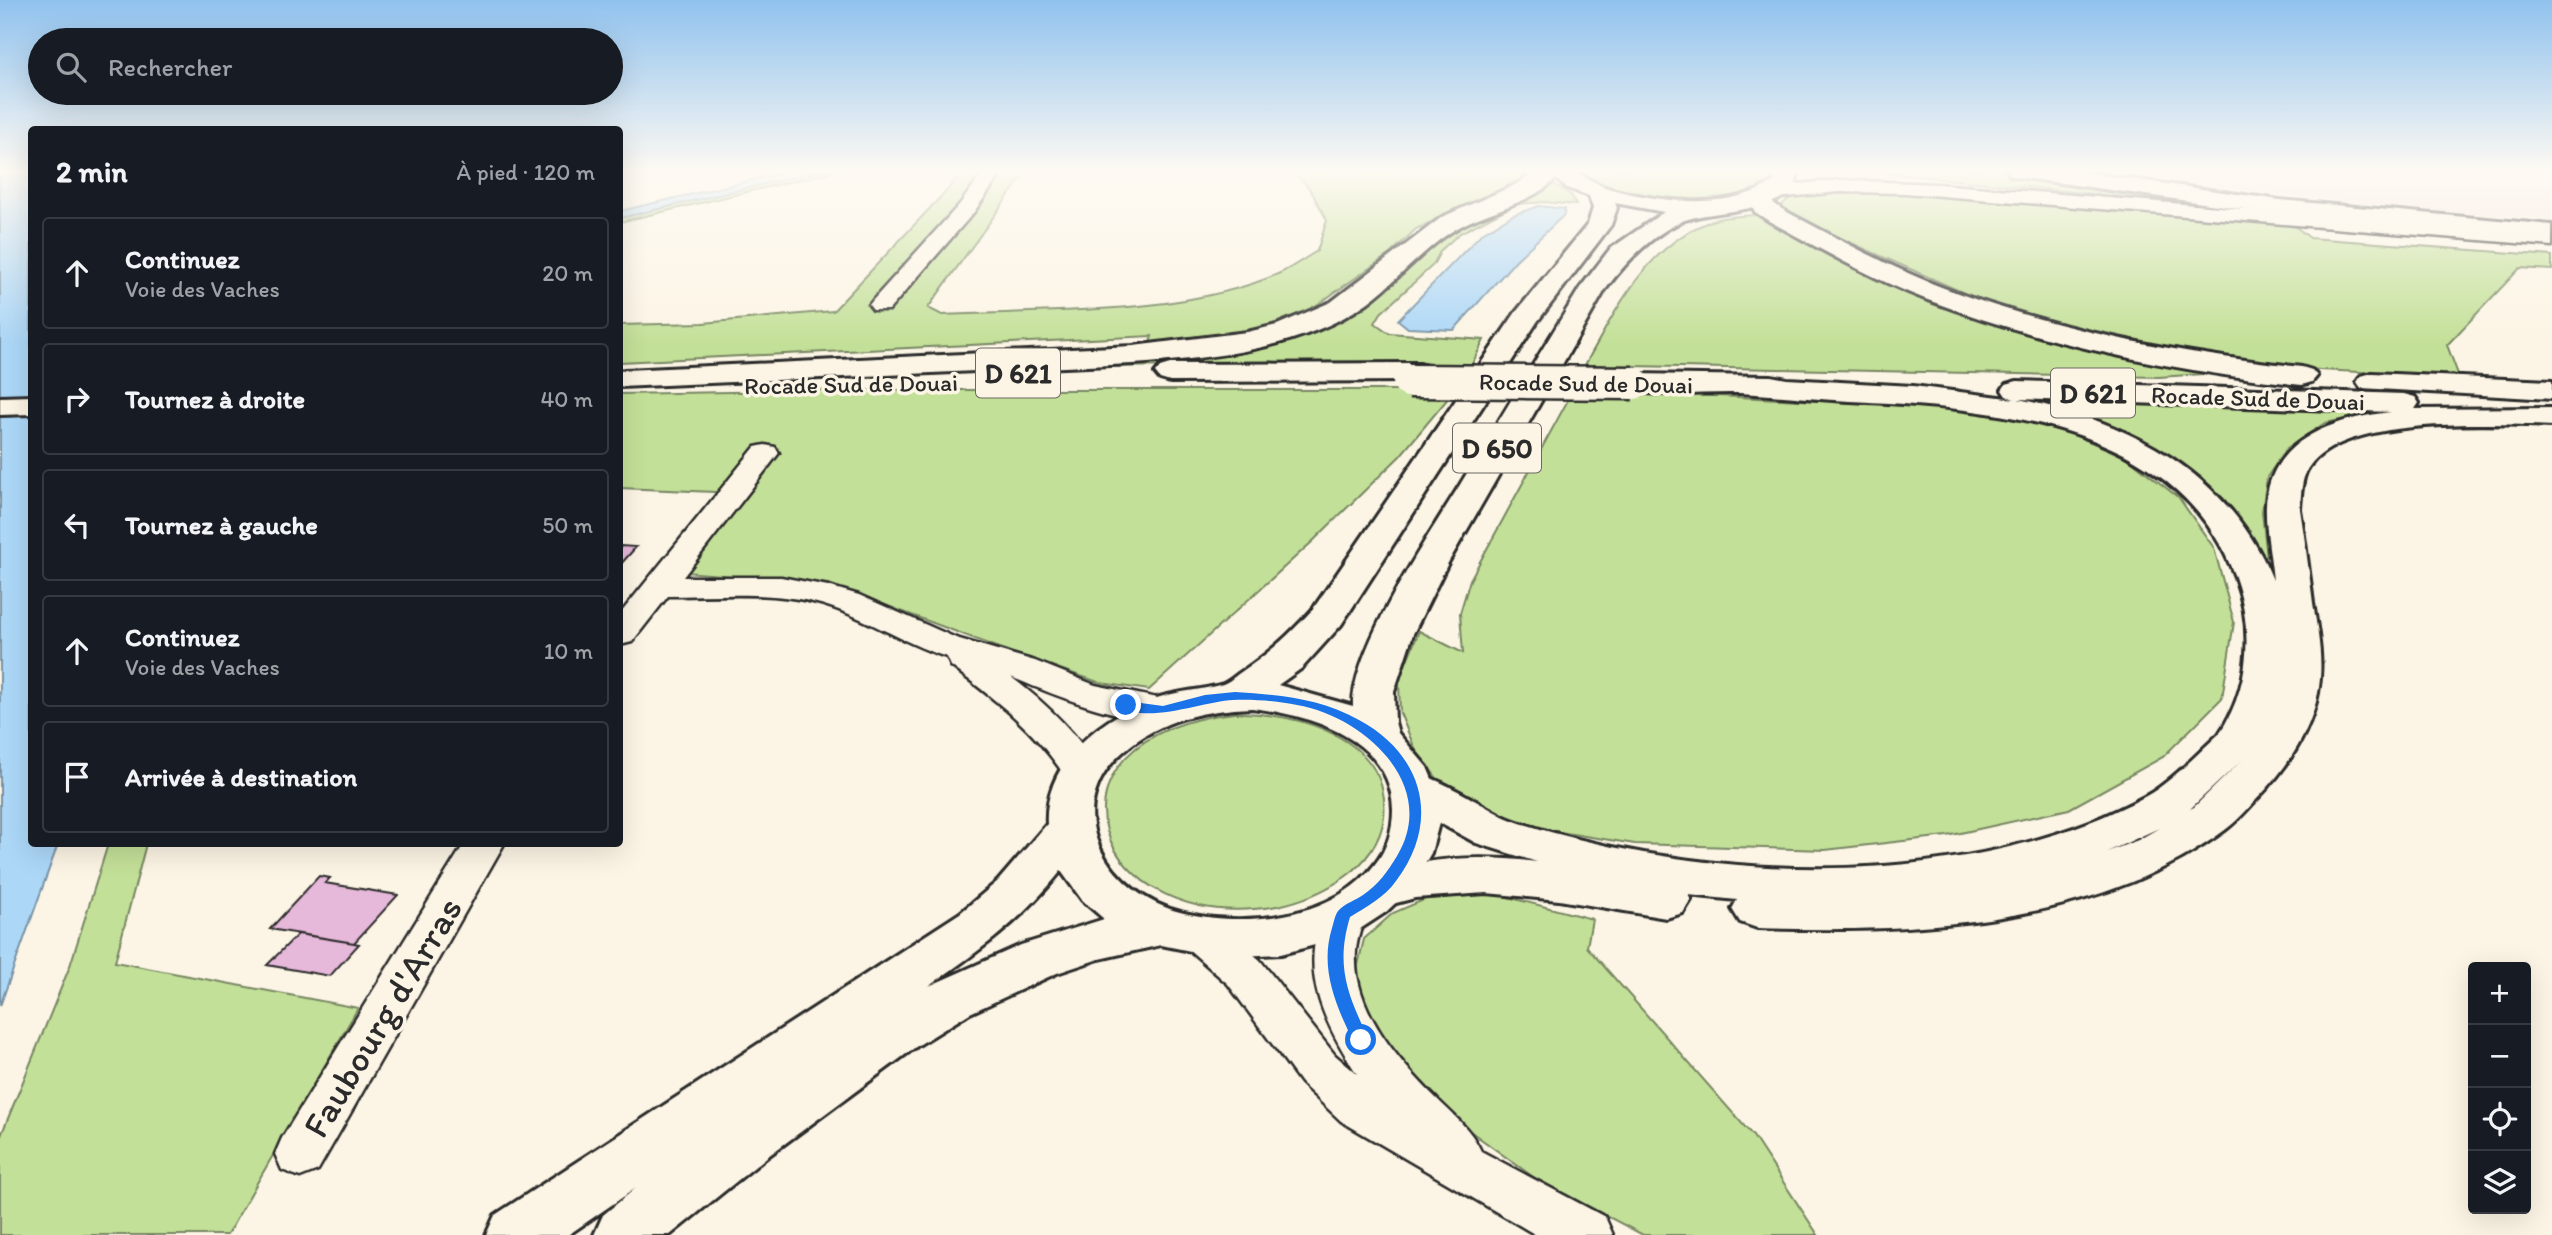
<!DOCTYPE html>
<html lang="fr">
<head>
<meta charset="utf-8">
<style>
  :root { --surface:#171b24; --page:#20242c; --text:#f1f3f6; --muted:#9ea1a6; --line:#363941 }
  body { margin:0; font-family:Itim,sans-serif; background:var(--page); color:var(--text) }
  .controls { position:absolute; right:21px; bottom:21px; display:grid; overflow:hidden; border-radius:7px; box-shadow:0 7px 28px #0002 }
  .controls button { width:63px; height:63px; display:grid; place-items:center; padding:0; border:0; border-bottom:2px solid var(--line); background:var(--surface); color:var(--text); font:35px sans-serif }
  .stop { position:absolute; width:21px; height:21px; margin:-16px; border:5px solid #1a73e8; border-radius:50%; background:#fff }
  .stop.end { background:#1a73e8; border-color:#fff; box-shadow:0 2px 7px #0008 }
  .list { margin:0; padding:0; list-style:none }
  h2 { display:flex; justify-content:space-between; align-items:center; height:91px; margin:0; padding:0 28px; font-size:30px }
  h2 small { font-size:23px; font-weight:400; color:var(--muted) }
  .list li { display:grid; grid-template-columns:46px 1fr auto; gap:21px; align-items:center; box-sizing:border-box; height:112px; margin:0 14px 14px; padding:0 14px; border:2px solid var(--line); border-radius:7px }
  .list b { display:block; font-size:26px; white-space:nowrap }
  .list p { margin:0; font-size:23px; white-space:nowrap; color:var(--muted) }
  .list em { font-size:23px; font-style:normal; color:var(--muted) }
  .icon { flex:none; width:38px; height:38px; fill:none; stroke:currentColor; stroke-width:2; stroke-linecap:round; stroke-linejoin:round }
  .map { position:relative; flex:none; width:2552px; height:1235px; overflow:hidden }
  .search { position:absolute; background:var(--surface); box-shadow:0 7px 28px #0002; left:28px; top:28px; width:595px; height:77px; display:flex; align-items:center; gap:18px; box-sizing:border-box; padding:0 24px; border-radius:38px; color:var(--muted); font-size:26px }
  .panel { position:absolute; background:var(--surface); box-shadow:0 7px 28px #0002; left:28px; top:126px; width:595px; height:721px; border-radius:7px }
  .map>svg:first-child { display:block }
</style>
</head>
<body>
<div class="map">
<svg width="2552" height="1235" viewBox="0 0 2552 1235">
  <rect width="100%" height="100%" fill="#fcf5e5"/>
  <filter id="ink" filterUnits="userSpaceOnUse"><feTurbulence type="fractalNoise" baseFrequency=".0143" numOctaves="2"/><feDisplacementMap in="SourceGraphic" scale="14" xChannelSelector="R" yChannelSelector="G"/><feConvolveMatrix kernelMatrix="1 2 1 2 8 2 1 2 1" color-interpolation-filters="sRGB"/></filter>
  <g filter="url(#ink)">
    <!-- built -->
    <path fill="#f5e3e2" d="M 2109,170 L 2552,170 L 2552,219 L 2439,211 L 2246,191 Z"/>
    <!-- green -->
    <path fill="#c3e098" stroke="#778662" stroke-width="2" d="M 824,170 L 840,170 L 620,222 L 620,218 Z
      M 966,170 L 1027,170 L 928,308 L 942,315 C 1047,310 1185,316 1280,273 C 1293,267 1305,258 1317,251 L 1327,220 L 1310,189 L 1292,170 L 1529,170 L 1522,179 L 1416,229 L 1391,253 L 1311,309 L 1268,326 L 1227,335 L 1149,346 L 1152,336 L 620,362 L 620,325 L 703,323 L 833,311 Z
      M 1572,170 L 1771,170 L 1772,175 C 1762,216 1640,198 1610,190 C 1598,187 1581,179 1572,170 Z
      M 1857,170 L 1999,170 L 2293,214 Z
      M 1552,183 L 1572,196 L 1576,205 L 1545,202 L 1516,204 L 1460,233 L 1441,250 L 1433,265 L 1381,313 L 1375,323 L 1389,333 L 1484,340 L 1472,364 L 1072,367 L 1068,364 L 1194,356 L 1363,304 L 1450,231 L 1508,200 Z
      M 1861,189 L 2291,223 L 2310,238 L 2552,256 L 2552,270 L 2520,268 L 2447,345 L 2459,377 L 2320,370 L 2245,362 L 2106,337 L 1971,296 L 1820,229 L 1785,212 L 1781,206 C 1798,185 1836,190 1861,189 Z
      M 1757,215 L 1851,264 L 2218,373 L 2159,377 L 1585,365 C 1617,308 1648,243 1714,220 C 1727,216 1744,216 1757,215 Z
      M 1574,389 L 1943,407 L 1999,414 L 2051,425 L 2128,458 L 2179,498 L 2214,548 L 2234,622 L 2222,698 L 2163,757 L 2069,809 L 1947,836 L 1825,850 L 1635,844 L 1547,830 L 1472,811 L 1445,789 L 1415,749 L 1400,713 L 1399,680 L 1419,631 L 1463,653 L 1460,613 L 1470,580 Z
      M 836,390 L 1455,390 L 1400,456 L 1313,541 L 1149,690 L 1101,683 L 1013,653 L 829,584 L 685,572 L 739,493 L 620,488 L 620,394 Z
      M 2013,395 L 2381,407 L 2381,412 L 2325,423 L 2287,448 L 2267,477 L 2262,512 L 2267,557 L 2257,553 C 2241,533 2226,509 2208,490 C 2149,432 2087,420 2011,400 Z
      M 1234,713 C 1295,712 1392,737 1384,817 C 1381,842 1365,863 1345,877 C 1325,891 1302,901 1277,906 C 1093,939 1022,737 1234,713 Z
      M 108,844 L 146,844 L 115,962 L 358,1008 L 227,1235 L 0,1235 L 0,1138 L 70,966 Z
      M 1442,892 L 1488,892 L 1592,919 L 1587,947 L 1753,1136 L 1818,1235 L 1643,1235 L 1536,1179 L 1441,1110 L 1380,1037 L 1355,978 L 1364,939 L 1393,913 Z"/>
    <!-- water -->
    <path fill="#acd7f7" stroke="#7892a5" stroke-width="2" d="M 0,170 L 31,170 L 32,844 L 58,844 L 0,1006 Z
      M 795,170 L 824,170 L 620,218 L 620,211 Z
      M 1539,206 L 1565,209 L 1564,215 L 1516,260 L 1454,330 L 1408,328 L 1398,320 L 1482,233 L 1513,215 Z"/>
    <!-- building -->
    <path fill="#e6b8da" stroke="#2b2b2b" stroke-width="2" d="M 620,546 L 636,547 L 621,564 L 620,564 Z
      M 319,876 L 330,878 L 325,883 L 398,895 L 354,943 L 270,929 Z
      M 298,934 L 354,943 L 359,944 L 330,976 L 267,965 Z"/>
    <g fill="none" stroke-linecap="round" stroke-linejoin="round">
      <!-- minor casing -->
      <g stroke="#2b2b2b" stroke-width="5">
        <path id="minor" d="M 985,170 L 1004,170 L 974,212 L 889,310 L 873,310 L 869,305 L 873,300 L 960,204 Z
          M 1840,180 L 1938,184 L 2552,234 L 2552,246 L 1905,193 L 1840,192 L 1776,198 L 1766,192 L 1776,186 Z
          M 765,445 L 775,447 L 779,453 L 683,577 L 781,577 L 828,586 L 859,595 L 956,638 L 1035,661 L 1095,685 L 1176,702 L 1181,710 L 1176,718 C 1136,729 1049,693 1011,677 C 1047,704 1077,733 1101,772 L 1096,781 L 1082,785 L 1068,781 C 1038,732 996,700 951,666 L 947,657 C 901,643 860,613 813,602 C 767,591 715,596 668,596 L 632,642 L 620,645 L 620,614 L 755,447 Z
          M 464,844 L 504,844 L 318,1170 L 300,1177 L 282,1170 L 275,1154 L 282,1138 Z
          M 1344,898 L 1359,903 L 1365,914 C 1362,926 1357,938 1356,951 C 1352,1009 1398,1060 1436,1098 C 1453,1115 1471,1129 1481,1151 L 1605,1217 L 1613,1235 L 1536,1235 L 1341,1121 L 1301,1083 L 1228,984 L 1186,947 L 1179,935 L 1186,923 L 1201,918 L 1216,923 L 1260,960 L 1335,1055 L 1357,1074 C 1322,1020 1295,965 1329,903 Z"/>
      </g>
      <!-- major casing -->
      <g stroke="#2b2b2b" stroke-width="6">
        <path id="major" d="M 1545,170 C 1553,170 1565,168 1572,171 C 1585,176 1597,185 1611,189 C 1661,202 1730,211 1774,181 L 1775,170 L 1797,170 C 1797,175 1797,182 1795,186 C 1778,214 1708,209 1680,222 C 1649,237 1625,263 1605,290 L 1448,563 L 1413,634 L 1394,692 L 1395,722 L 1398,733 L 1427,767 L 1438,793 L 1439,823 L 1431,853 L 1424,865 L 1408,891 L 1386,912 L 1360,929 L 1330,941 L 1281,954 L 1220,957 L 1161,945 L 1099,959 L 1057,973 L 970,1013 L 917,1046 L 768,1156 L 670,1235 L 594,1235 L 603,1215 L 636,1188 L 568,1235 L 486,1235 L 495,1215 L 960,913 L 998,881 L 1047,824 C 1043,761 1105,713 1160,697 C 1180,691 1203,690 1223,684 C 1229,682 1235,676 1241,672 C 1271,652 1289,635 1313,609 L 1516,312 L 1588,224 L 1593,208 L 1589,196 L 1567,188 ZM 1615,203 L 1664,212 L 1610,249 L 1580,288 C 1540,353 1500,418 1461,483 C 1430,534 1352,648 1353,706 L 1278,685 L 1302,668 L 1341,625 L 1537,322 L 1611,225 L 1617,208 ZM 1252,708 C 1310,715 1392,739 1393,810 C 1393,829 1387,849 1375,864 C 1333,919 1246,927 1184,913 C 1109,896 1055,811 1124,751 C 1161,719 1205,710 1252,708 ZM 1061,871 L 1082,900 L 1104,919 L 1021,945 L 929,986 C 983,948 1019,923 1061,871 Z
          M 2007,170 L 2068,170 L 2280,200 L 2552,225 L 2552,239 L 2280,214 L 2018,177 L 2010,175 Z"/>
      </g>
      <!-- highway casing -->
      <g stroke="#2b2b2b" stroke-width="6">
        <path id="highway" d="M 1540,170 L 1563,170 C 1541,202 1493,208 1461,226 C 1426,245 1400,279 1367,303 C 1301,350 1211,358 1133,364 L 620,387 L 620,371 L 625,370 L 1133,346 L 1247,332 L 1277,325 L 1331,302 L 1442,217 L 1513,186 Z
          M 1760,192 L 1768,194 L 1773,203 L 1785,211 C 1837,238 1889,267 1944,288 C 2059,331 2180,354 2302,367 L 2312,370 L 2317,376 L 2312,382 L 2302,385 C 2173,371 2046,345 1925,299 C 1871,278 1820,249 1769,221 L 1755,212 L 1749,199 L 1752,194 Z
          M 1417,363 L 1427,366 L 1432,372 L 1427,378 L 1417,381 L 1170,382 L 1160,379 L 1155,373 L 1160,367 L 1170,364 Z
          M 2372,373 L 2552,381 L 2552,399 L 2361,388 L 2357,382 L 2361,376 Z
          M 1633,374 L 1771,376 L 1787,379 L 1913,386 L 2015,399 L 2006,396 L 2002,390 L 2006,384 L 2017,381 L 2404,394 L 2415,397 L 2419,403 L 2415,409 L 2552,408 L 2552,426 C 2497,424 2335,414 2306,472 C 2301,483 2301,497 2300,509 C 2305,540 2309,572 2313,603 C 2318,633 2324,663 2318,693 C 2310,734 2285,771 2255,801 C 2246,811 2236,822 2225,830 C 2095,927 1912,933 1757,928 L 1740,922 L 1732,909 L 1737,900 L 1688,895 L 1691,900 L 1683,913 L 1666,918 L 1559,900 L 1486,893 L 1415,898 L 1381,907 L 1364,902 L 1357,889 L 1364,876 C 1422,858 1477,854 1537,862 L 1476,843 L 1396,799 L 1390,788 L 1396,777 C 1401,776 1407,773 1411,773 C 1431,772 1486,808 1507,818 C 1516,822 1527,825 1537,828 C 1723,883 1972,890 2146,796 C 2169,784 2199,752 2219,734 C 2250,687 2254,630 2235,577 C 2177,421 1991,408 1850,401 C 1813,399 1776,395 1739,393 C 1701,392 1659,398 1622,389 L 1618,383 L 1622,377 ZM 2018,399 L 2391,412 C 2334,419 2270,438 2266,505 C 2265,529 2271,556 2273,580 C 2229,472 2127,420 2018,399 ZM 2243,759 L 2194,807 L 2190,809 ZM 2159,828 L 2138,840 L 2107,852 Z
          M 32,396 L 32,414 L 0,415 L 0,397 Z"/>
      </g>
      <!-- minor -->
      <use href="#minor" fill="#fcf5e5" fill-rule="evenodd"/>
      <!-- major -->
      <use href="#major" fill="#fcf5e5" fill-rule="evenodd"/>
      <!-- highway -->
      <use href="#highway" fill="#fcf5e5" fill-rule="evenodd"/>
      <!-- highway-bridge casing -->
      <g stroke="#2b2b2b" stroke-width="37" stroke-linecap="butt">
        <path id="highway-bridge" d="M 1409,381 L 1633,383"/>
      </g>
      <!-- highway-bridge -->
      <use href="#highway-bridge" stroke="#fcf5e5" stroke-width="32"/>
    </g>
  </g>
  <!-- sky -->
  <linearGradient id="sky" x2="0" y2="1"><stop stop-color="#90c2ee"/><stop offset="0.5" stop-color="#fefaf3"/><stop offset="1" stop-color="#fefaf3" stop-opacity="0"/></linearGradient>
  <rect width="2552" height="343" fill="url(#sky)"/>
  <!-- route -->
  <path fill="#1a73e8" d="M 1235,692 C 1279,695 1320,698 1359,720 C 1424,755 1441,822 1396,881 C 1385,897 1366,907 1350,917 C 1335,967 1348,995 1369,1040 L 1367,1045 L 1355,1045 C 1337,1008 1319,970 1332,928 C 1334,922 1335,913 1340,909 C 1346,903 1356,900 1363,895 C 1378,885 1388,871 1397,856 C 1440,785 1363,716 1297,705 C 1277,701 1253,699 1233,700 C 1204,701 1143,726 1120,705 L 1126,701 L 1163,706 L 1205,695 Z"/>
  <g text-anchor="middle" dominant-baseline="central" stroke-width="7" stroke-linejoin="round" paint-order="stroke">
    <!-- far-street labels -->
    <g font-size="24" fill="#2b2b2b" stroke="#fcf5e5">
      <text transform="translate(1586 383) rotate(1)">Rocade Sud de Douai</text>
      <text transform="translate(851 384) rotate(-1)">Rocade Sud de Douai</text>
      <text transform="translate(2258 398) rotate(2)">Rocade Sud de Douai</text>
    </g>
    <!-- shield labels -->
    <g fill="#fcf5e5" stroke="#6a6863" stroke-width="2">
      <rect x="976" y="348.5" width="84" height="49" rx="5"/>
      <rect x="2051" y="368.5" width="84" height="49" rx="5"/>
      <rect x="1453" y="423.5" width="88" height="49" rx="5"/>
    </g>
    <g font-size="28" font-weight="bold" fill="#2b2b2b">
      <text x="1018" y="373">D 621</text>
      <text x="2093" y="393">D 621</text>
      <text x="1497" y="448">D 650</text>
    </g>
    <!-- near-street labels -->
    <g font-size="37" fill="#2b2b2b" stroke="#fcf5e5">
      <text transform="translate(382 1017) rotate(-59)">Faubourg d'Arras</text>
    </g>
  </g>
</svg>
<div class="controls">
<button>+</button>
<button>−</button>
<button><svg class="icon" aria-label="locate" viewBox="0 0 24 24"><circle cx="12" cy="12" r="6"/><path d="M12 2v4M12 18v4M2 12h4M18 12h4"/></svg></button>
<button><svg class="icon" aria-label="layers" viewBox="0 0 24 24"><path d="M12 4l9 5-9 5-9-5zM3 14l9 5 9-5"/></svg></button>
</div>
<div class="stop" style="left:1361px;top:1040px"></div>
<div class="stop end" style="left:1126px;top:705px"></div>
<div class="search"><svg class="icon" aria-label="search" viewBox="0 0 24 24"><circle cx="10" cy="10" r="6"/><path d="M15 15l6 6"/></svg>Rechercher</div>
<section class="panel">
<h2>2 min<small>À pied · 120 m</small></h2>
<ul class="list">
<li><svg class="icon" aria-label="ahead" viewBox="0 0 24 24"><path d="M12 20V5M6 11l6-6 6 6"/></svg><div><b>Continuez</b><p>Voie des Vaches</p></div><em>20 m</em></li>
<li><svg class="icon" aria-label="right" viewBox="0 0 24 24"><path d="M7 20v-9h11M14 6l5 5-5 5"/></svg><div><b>Tournez à droite</b></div><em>40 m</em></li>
<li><svg class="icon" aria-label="left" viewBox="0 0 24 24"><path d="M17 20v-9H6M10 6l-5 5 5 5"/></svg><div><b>Tournez à gauche</b></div><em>50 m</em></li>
<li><svg class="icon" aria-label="ahead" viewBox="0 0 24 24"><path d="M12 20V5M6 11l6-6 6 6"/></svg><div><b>Continuez</b><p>Voie des Vaches</p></div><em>10 m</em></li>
<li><svg class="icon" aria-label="arrive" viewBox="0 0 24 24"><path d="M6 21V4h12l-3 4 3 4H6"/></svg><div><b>Arrivée à destination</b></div></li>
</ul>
</section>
</div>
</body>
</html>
